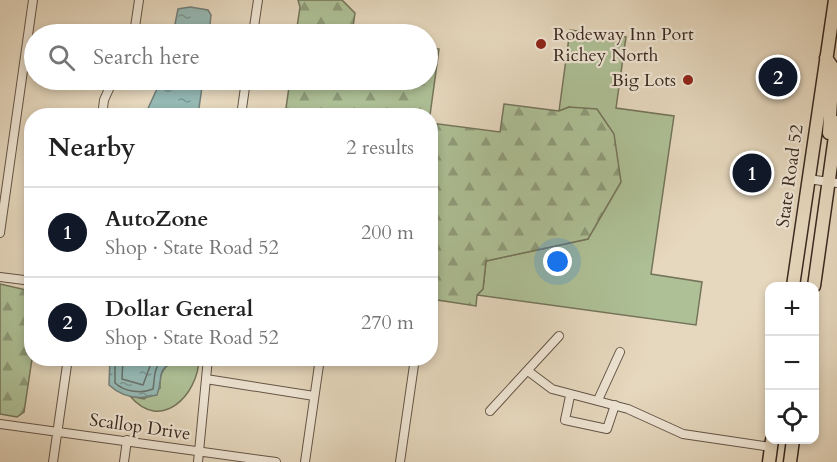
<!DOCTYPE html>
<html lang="en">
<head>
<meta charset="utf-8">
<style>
  :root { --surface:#fff; --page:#f2f2f2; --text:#222; --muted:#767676; --line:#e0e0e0; --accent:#111827 }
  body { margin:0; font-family:Cardo,serif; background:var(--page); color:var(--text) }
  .controls { position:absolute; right:18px; bottom:18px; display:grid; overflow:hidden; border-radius:12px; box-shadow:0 3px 9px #0003 }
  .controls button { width:54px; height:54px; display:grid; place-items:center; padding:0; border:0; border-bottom:2px solid var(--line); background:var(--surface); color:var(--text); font:30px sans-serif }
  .you { position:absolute; left:558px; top:262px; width:21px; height:21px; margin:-15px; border:4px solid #fff; border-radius:50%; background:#1a73e8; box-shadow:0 0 0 9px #1a73e833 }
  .badge { display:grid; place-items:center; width:39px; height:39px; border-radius:50%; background:var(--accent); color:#fff; font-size:20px; font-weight:700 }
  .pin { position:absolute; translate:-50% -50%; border:3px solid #fff; box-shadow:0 2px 6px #0006 }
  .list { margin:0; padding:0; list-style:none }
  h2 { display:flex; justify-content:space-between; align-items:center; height:78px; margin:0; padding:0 24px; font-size:26px }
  h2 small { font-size:20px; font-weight:400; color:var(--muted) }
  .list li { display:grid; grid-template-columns:39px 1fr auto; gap:18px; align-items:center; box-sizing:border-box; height:90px; padding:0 24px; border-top:2px solid var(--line) }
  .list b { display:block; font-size:22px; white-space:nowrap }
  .list p { margin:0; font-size:20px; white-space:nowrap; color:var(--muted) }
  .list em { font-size:20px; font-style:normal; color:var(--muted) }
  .icon { flex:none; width:33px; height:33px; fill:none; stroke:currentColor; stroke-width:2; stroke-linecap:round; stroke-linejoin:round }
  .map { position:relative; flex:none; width:837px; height:462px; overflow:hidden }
  .search { position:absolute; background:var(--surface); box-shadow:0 3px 9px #0003; left:24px; top:24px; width:414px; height:66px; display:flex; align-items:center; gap:15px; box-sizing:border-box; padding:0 21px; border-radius:33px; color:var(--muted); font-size:22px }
  .panel { position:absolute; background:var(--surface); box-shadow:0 3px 9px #0003; left:24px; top:108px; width:414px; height:258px; border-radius:24px }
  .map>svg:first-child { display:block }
</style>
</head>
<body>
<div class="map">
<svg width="837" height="462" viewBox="0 0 837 462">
  <defs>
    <pattern id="forest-firs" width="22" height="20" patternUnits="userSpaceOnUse" patternTransform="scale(1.5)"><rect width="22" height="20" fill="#aec096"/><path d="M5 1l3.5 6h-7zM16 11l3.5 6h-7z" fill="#8f9c7a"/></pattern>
    <pattern id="water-ripples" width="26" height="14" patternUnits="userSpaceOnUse" patternTransform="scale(1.5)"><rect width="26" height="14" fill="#96b9b4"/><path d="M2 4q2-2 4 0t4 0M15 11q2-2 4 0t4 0" fill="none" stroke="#7b9692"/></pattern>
  </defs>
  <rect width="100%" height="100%" fill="#e6d8be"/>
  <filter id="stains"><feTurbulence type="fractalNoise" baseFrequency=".00333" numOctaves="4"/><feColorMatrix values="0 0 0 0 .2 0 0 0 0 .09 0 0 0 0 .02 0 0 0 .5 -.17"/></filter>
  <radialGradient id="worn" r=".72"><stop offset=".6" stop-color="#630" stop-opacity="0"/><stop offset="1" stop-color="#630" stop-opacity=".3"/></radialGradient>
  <!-- green -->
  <path fill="#aec096" stroke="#74745b" stroke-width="1.5" d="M 570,30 L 626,37 L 616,108 L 674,116 L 651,274 L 702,282 L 696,325 L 477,295 L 483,289 L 486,261 L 588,239 L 569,107 L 559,111 Z
    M 176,359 L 199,359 C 198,395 161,433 130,396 L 144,399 L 160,388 C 159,372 164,367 176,359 Z"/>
  <!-- forest -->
  <path fill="url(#forest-firs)" stroke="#74745b" stroke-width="1.5" d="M 298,0 L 342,0 L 355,13 L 352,34 L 296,34 L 300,7 Z
    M 428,47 L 439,49 L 430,115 L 285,115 L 290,80 L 428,80 Z
    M 504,104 L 559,111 L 569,107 L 597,109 L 614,134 L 621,182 L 588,239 L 486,261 L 483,289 L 477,295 L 476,306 L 431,299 L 431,123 L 500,132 Z
    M 0,284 L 31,291 L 32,359 L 24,412 L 17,417 L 0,414 Z"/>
  <!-- water -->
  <path fill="url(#water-ripples)" stroke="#717f79" stroke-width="1.5" d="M 190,7 L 208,10 L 211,15 L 209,34 L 173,34 L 178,9 Z
    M 161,80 L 203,80 L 198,115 L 145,115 Z
    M 110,359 L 110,358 L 176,359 C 153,374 165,374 157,395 C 139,400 123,398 109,385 Z"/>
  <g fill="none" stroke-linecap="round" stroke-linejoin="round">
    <!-- shore -->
    <path stroke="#68716a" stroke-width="1.5" d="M 115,358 L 115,383 C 125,392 141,394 153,389 C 155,378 153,366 165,358
      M 123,358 L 122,379 L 143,385 L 153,358"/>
    <!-- street casing -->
    <g stroke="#645548" stroke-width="10">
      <path id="street" d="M 134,34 L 139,0
        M 253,34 L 258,0
        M 102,116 L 104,100 L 113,80
        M 241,116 L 246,80
        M 808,179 L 837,183
        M 0,233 L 33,0
        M 0,277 L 32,281
        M 528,371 L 552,389 L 628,409 L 683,434 L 771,447
        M 206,379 L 314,396
        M 570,396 L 565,420 L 607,429 L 615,405
        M 598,400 L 620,352
        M 490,411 L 559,336
        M 0,424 L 276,462
        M 53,462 L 68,358
        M 124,462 L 127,440
        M 198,462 L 208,358
        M 305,462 L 320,358
        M 400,462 L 415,358"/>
    </g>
    <!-- primary casing -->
    <g stroke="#392920" stroke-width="15">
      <path id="primary" d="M 826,58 L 833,68 L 829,133
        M 793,286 L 835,0
        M 814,286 L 837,122
        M 769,462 L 772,440
        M 790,462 L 793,440"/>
    </g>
    <!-- street -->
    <use href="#street" stroke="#efe6d5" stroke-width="8"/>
    <!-- primary -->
    <use href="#primary" stroke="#e6d8be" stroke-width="12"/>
  </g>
  <!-- markers -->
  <g fill="#8f2418" stroke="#efe6d5" stroke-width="2">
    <circle cx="541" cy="44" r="6"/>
    <circle cx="688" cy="80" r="6"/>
  </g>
  <g text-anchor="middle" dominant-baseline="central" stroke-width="4.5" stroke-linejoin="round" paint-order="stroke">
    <!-- poi labels -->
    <g font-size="18" fill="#392920" stroke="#efe6d5" text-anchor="start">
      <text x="553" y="34">Rodeway Inn Port<tspan x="553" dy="21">Richey North</tspan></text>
      <text x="676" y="80" text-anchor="end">Big Lots</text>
    </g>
    <!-- street labels -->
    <g font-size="18" fill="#392920" stroke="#efe6d5">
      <text transform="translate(790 176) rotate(-82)">State Road 52</text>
      <text transform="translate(140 427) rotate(8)">Scallop Drive</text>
    </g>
  </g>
  <rect width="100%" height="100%" filter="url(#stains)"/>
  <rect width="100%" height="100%" fill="url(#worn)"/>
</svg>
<div class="controls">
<button>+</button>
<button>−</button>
<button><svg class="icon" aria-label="locate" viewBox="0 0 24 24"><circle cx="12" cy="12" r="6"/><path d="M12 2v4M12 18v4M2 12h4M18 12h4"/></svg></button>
</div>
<div class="you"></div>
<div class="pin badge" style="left:752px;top:173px">1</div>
<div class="pin badge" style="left:778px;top:77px">2</div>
<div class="search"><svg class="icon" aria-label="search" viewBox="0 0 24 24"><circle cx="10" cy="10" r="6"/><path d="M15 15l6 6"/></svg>Search here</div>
<section class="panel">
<h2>Nearby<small>2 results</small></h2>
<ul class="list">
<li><span class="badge">1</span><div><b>AutoZone</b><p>Shop · State Road 52</p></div><em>200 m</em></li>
<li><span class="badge">2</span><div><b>Dollar General</b><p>Shop · State Road 52</p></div><em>270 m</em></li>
</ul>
</section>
</div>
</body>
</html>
